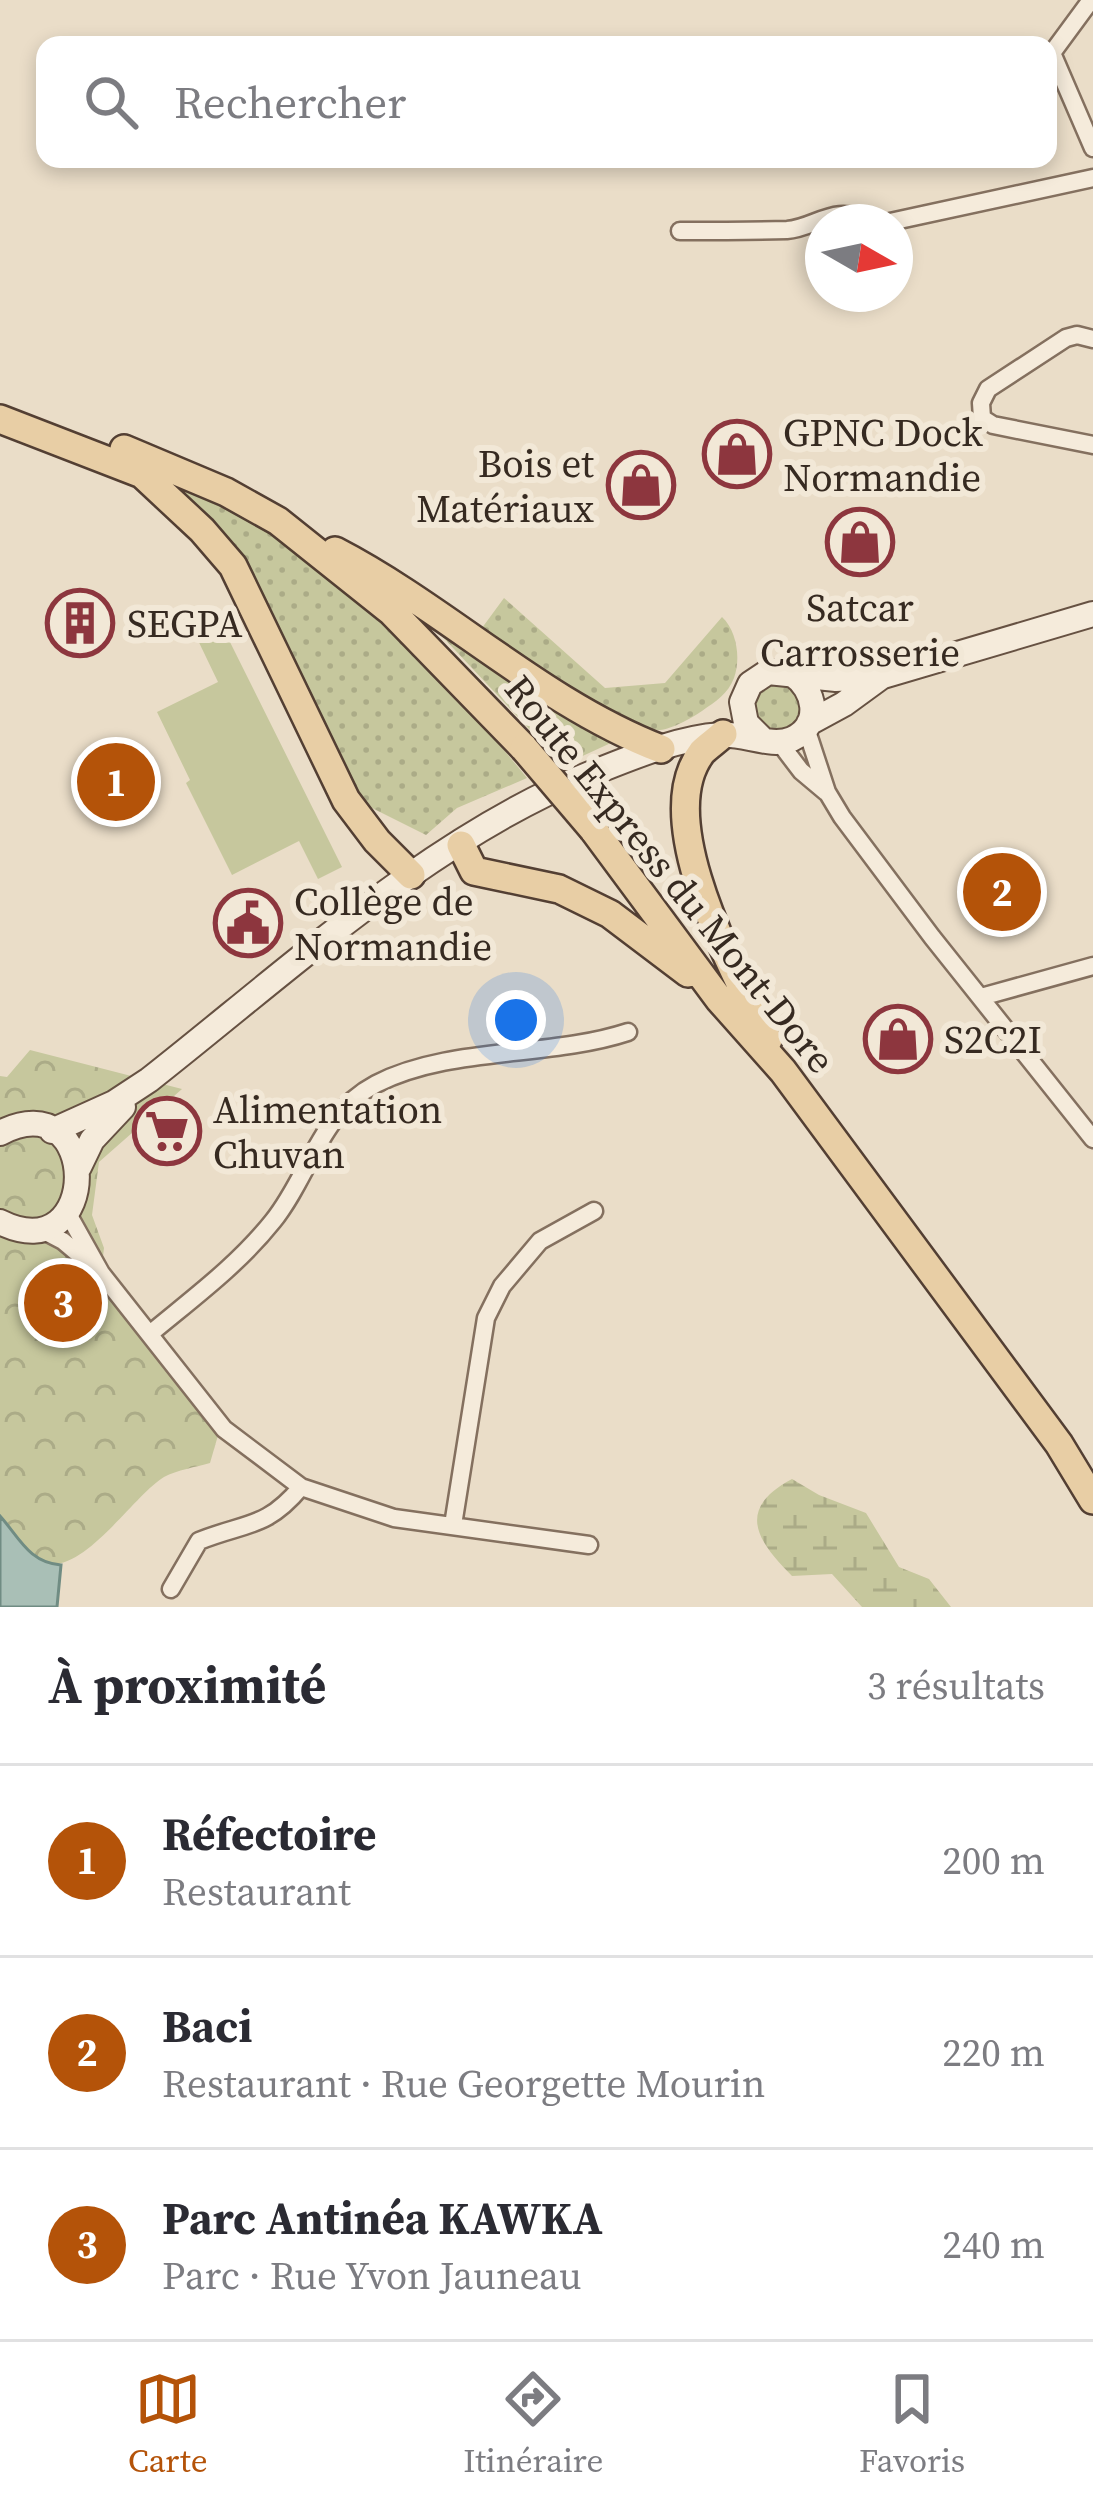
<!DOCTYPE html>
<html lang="fr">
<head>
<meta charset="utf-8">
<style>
  :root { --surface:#fff; --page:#f2f2f3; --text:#2b2b33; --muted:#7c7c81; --line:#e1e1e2; --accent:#b45309 }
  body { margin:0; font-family:"Source Serif 4",serif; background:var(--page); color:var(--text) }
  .compass { position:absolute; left:805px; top:204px; width:108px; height:108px; border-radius:50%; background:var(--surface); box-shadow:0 6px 18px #0003; rotate:99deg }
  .you { position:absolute; left:516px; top:1020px; width:42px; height:42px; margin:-30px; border:9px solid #fff; border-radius:50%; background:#1a73e8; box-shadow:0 0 0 18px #1a73e833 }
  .badge { display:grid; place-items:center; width:78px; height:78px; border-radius:50%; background:var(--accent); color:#fff; font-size:39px; font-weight:700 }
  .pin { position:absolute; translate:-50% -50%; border:6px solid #fff; box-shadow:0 3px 12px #0006 }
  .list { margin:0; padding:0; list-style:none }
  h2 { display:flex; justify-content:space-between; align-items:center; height:156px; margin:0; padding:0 48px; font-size:51px }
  h2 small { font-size:39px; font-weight:400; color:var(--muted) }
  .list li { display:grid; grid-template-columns:78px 1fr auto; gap:36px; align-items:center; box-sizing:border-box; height:192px; padding:0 48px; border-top:3px solid var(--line) }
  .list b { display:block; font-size:45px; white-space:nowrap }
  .list p { margin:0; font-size:39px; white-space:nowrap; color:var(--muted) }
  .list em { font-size:39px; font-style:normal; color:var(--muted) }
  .icon { flex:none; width:66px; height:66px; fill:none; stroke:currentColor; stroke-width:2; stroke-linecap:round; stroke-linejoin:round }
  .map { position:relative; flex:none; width:1093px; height:1607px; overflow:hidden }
  .search { position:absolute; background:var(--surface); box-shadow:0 6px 18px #0003; left:36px; right:36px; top:36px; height:132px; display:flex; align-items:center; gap:30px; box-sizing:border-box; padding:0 42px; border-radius:24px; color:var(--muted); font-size:45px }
  .sheet { height:732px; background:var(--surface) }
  nav { display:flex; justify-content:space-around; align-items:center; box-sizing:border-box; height:168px; border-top:3px solid var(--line); background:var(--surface); font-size:33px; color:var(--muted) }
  nav a { display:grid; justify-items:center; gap:6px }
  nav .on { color:var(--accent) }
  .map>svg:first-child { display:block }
</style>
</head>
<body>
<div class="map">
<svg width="1093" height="1607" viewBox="0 0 1093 1607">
  <defs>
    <pattern id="grass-dots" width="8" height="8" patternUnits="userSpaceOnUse" patternTransform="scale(3)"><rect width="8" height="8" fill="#c6c79d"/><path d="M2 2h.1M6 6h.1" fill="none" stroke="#abab87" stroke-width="1.8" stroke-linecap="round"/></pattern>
    <pattern id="wetland-marsh" width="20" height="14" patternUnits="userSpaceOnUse" patternTransform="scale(3)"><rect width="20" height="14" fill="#c6c79d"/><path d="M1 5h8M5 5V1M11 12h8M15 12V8" fill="none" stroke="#abab87"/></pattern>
    <pattern id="park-crowns" width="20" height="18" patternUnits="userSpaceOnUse" patternTransform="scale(3)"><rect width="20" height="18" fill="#c6c79d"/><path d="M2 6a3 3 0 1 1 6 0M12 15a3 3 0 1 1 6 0" fill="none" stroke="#abab87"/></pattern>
  </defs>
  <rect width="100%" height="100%" fill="#eaddc8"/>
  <!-- grass -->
  <path fill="url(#grass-dots)" d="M 159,472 C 187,485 217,496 243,511 C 349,574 450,683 527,778 L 457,808 L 426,835 L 368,806 L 340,776 L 298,678 Z
    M 504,598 L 605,688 L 665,683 L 722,617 C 737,631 741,659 734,678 C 728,694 716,701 702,711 C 692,718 672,729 660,730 C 617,733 518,657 479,632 Z
    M 442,630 L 613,742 L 563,765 L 438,632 Z
    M753 707a24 24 0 1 1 48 0a24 24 0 1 1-48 0Z"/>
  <!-- wetland -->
  <path fill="url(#wetland-marsh)" d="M 792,1479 L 819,1495 L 866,1513 L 899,1567 L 929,1579 L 951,1607 L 862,1607 L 832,1574 L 792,1576 C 756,1540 736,1509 792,1479 Z"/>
  <!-- park -->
  <path fill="url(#park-crowns)" d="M 30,1050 L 182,1089 L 99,1162 L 92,1215 L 104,1248 L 101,1273 L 221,1425 L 210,1463 C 196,1467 177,1470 164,1477 C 134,1495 83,1575 45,1563 C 25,1557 13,1531 0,1516 L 0,1076 L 7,1077 Z"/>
  <!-- pitch -->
  <path fill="#c6c79d" d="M 218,618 L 342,867 L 318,879 L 299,841 L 232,875 L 186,783 L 190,780 L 157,712 L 218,682 L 193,630 Z"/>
  <!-- water -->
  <path fill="#a9bfb6" stroke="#708c83" stroke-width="3" d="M 0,1516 C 19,1537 29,1563 61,1565 L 57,1607 L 0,1607 Z"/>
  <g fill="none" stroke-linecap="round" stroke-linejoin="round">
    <!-- street casing -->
    <g stroke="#84705f" stroke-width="21">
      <path id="street" d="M 1091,0 L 1052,53 L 1093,148
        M 890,222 L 1093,178
        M 680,231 C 716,231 751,231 787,230 C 816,228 834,203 869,222
        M 1093,339 L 1077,335 L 1066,338 L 988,389 L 981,403 L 982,418 L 993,425 L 1093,445
        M 806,728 L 827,792 L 842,817 L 932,937 L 1093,1139
        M 779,742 L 801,771 L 826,792
        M 981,997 L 1093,966
        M 40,1229 L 63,1241 L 101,1273 L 67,1212
        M 101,1273 L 224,1429 L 301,1487 C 266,1529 246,1522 199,1541 L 171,1589
        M 151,1333 C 193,1298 238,1265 273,1221 C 310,1175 319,1114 376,1084 C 450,1046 549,1058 628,1032
        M 301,1487 L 394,1518 L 589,1545
        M 453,1525 L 486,1318 L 502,1286 L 540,1241 L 594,1211"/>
    </g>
    <!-- secondary casing -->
    <g stroke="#665142" stroke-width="28">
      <path id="secondary" d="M 809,723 L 844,704 L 881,677
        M 761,738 L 746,723 L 742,702 L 750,684 L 768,672 L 836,679 L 883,676 L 1093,614
        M 52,1131 L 114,1103 L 149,1080 C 284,974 431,838 590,774 C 630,758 677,738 721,735 C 744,733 771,748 792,739 C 823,725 815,689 792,674
        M 0,1133 C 102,1080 103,1273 0,1222
        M 79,1167 L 92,1140 L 123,1107"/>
    </g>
    <!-- primary casing -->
    <g stroke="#533f33" stroke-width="32">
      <path id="primary" d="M 0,419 L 142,474 L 202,530 L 233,566 L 346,800 L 377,841 L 411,875
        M 124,449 L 226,492 L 278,521 L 392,612 L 524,748
        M 335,551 C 447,609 542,703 661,749
        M 723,734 C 717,740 708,746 702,752 C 649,820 737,975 768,1040
        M 593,829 L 719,999 L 783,1071 L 1059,1444 L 1093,1500
        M 461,845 L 474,871 L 559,889 L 610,914 L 688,973"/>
    </g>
    <!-- street -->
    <use href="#street" stroke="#f5ebdb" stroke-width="16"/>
    <!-- secondary -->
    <use href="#secondary" stroke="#f5ebdb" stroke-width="24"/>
    <!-- primary -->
    <use href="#primary" stroke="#e8cea5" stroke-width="27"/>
    <!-- primary-bridge casing -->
    <g stroke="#533f33" stroke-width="32" stroke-linecap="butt">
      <path id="primary-bridge" d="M 524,748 L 593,829"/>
    </g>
    <!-- primary-bridge -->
    <use href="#primary-bridge" stroke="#e8cea5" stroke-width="27"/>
  </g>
  <!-- icons -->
  <defs>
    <g id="shop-ring" transform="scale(3.45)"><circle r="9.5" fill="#f2e8d7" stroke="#8d363e" stroke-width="1.5"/><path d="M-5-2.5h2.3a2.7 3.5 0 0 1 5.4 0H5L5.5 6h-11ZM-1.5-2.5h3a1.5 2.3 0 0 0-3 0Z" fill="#8d363e"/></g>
    <g id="building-ring" transform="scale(3.45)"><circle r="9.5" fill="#f2e8d7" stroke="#8d363e" stroke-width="1.5"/><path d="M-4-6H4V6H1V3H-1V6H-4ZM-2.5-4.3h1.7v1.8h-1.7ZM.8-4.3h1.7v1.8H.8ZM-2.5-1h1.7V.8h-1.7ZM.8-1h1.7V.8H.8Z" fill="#8d363e"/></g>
    <g id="civic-ring" transform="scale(3.45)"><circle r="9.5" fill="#f2e8d7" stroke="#8d363e" stroke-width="1.5"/><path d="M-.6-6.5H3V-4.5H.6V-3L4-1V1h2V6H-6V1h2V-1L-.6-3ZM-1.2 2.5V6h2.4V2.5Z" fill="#8d363e"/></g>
    <g id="supermarket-ring" transform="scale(3.45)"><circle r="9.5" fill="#f2e8d7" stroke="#8d363e" stroke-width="1.5"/><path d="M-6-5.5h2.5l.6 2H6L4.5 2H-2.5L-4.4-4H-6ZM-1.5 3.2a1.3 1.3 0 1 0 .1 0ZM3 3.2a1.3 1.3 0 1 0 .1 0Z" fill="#8d363e"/></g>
  </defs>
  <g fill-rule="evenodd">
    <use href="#shop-ring" x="737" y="454"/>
    <use href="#shop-ring" x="641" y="485"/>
    <use href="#shop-ring" x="860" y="542"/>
    <use href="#building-ring" x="80" y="623"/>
    <use href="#civic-ring" x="248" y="923"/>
    <use href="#shop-ring" x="898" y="1039"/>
    <use href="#supermarket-ring" x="167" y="1131"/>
  </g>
  <g text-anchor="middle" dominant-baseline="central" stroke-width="12" stroke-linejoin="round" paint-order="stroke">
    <!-- poi labels -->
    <g font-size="39" fill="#362a21" stroke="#f2e8d7" text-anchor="start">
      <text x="783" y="432">GPNC Dock<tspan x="783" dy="45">Normandie</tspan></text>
      <text x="594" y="463" text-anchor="end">Bois et<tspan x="594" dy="45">Matériaux</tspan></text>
      <text x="860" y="607" text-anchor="middle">Satcar<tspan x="860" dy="45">Carrosserie</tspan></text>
      <text x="127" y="623">SEGPA</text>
      <text x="294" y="901">Collège de<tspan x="294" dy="45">Normandie</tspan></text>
      <text x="944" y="1039">S2C2I</text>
      <text x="213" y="1109">Alimentation<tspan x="213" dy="45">Chuvan</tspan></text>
    </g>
    <!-- street labels -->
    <g font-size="39" fill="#362a21" stroke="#f2e8d7">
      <text transform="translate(670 874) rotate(51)">Route Express du Mont-Dore</text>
    </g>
  </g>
</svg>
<svg class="compass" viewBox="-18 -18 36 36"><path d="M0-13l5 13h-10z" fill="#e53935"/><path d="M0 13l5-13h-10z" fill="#7c7c81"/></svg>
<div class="you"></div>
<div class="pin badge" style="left:116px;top:782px">1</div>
<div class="pin badge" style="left:1002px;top:892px">2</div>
<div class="pin badge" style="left:63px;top:1303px">3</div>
<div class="search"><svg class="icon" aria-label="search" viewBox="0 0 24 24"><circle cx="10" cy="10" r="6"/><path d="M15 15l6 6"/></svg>Rechercher</div>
</div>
<section class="sheet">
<h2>À proximité<small>3 résultats</small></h2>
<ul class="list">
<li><span class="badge">1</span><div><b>Réfectoire</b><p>Restaurant</p></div><em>200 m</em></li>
<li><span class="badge">2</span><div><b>Baci</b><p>Restaurant · Rue Georgette Mourin</p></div><em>220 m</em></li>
<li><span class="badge">3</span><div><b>Parc Antinéa KAWKA</b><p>Parc · Rue Yvon Jauneau</p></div><em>240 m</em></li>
</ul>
</section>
<nav>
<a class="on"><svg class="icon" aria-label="map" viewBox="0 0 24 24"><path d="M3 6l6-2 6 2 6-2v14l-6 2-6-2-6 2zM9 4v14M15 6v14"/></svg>Carte</a>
<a><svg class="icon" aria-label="directions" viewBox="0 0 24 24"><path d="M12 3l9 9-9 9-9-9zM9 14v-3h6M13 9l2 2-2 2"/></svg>Itinéraire</a>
<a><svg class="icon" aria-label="saved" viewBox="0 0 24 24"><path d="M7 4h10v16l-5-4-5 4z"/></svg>Favoris</a>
</nav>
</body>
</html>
